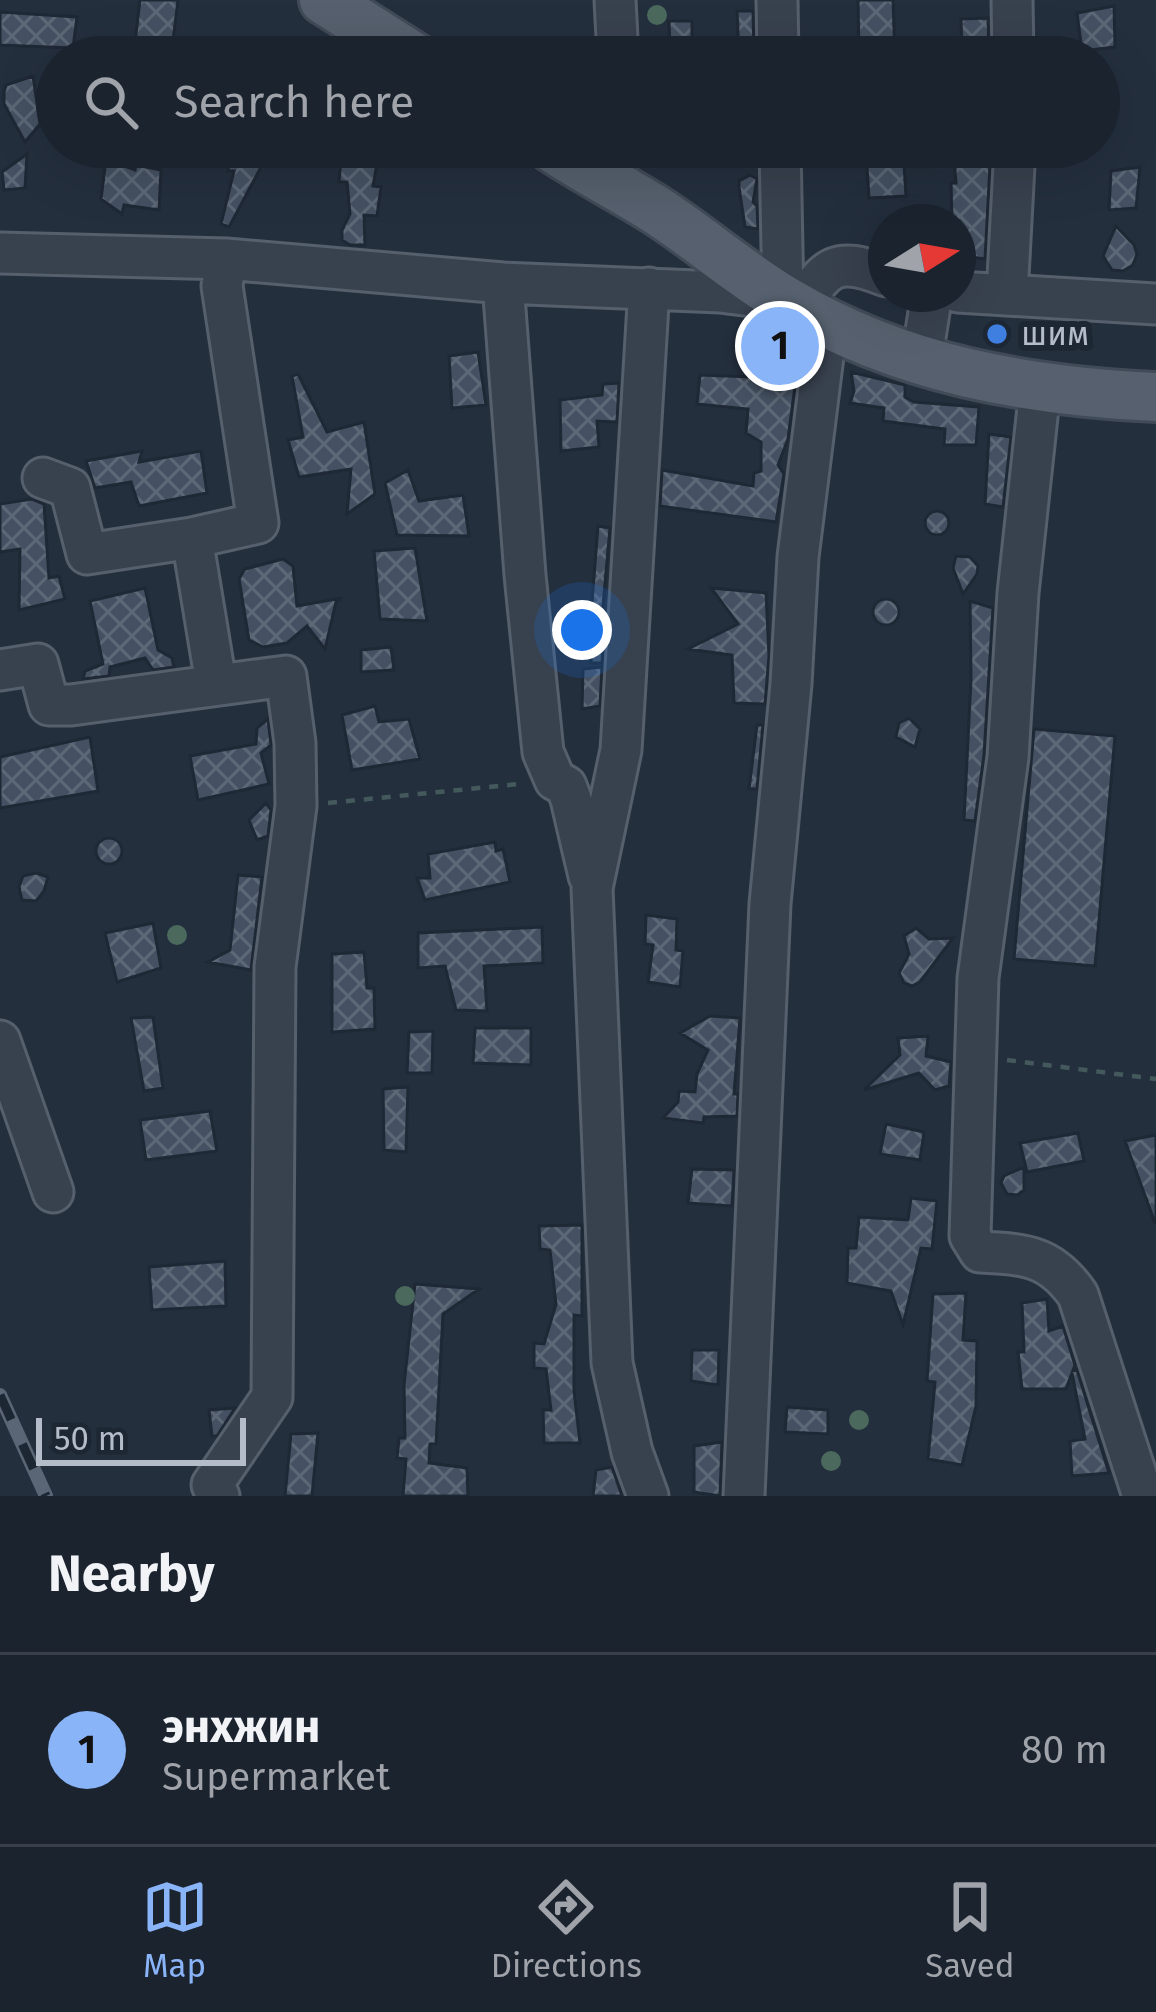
<!DOCTYPE html>
<html lang="en">
<head>
<meta charset="utf-8">
<style>
  :root { --surface:#1b232e; --page:#282f3a; --text:#f1f3f6; --muted:#a0a4aa; --line:#39404a; --accent:#8ab4f8 }
  body { margin:0; font-family:"Fira Sans",sans-serif; background:var(--page); color:var(--text) }
  .compass { position:absolute; left:868px; top:204px; width:108px; height:108px; border-radius:50%; background:var(--surface); box-shadow:0 12px 48px #0002; rotate:79deg }
  .scale { position:absolute; left:36px; bottom:30px; width:210px; box-sizing:border-box; padding-left:12px; border:6px solid #b4bcc9; border-top:0; font-size:33px; line-height:42px; white-space:nowrap; color:#b4bcc9; -webkit-text-stroke:9px #1d2633; paint-order:stroke }
  .you { position:absolute; left:582px; top:630px; width:42px; height:42px; margin:-30px; border:9px solid #fff; border-radius:50%; background:#1a73e8; box-shadow:0 0 0 18px #1a73e833 }
  .badge { display:grid; place-items:center; width:78px; height:78px; border-radius:50%; background:var(--accent); color:#111; font-size:39px; font-weight:700 }
  .pin { position:absolute; translate:-50% -50%; border:6px solid #fff; box-shadow:0 3px 12px #0006 }
  .list { margin:0; padding:0; list-style:none }
  h2 { display:flex; justify-content:space-between; align-items:center; height:156px; margin:0; padding:0 48px; font-size:51px }
  h2 small { font-size:39px; font-weight:400; color:var(--muted) }
  .list li { display:grid; grid-template-columns:78px 1fr auto; gap:36px; align-items:center; box-sizing:border-box; height:192px; padding:0 48px; border-top:3px solid var(--line) }
  .list b { display:block; font-size:45px; white-space:nowrap }
  .list p { margin:0; font-size:39px; white-space:nowrap; color:var(--muted) }
  .list em { font-size:39px; font-style:normal; color:var(--muted) }
  .icon { flex:none; width:66px; height:66px; fill:none; stroke:currentColor; stroke-width:2; stroke-linecap:round; stroke-linejoin:round }
  .map { position:relative; flex:none; width:1156px; height:1496px; overflow:hidden }
  .search { position:absolute; background:var(--surface); box-shadow:0 12px 48px #0002; left:36px; right:36px; top:36px; height:132px; display:flex; align-items:center; gap:30px; box-sizing:border-box; padding:0 42px; border-radius:66px; color:var(--muted); font-size:45px }
  .sheet { height:348px; background:var(--surface) }
  nav { display:flex; justify-content:space-around; align-items:center; box-sizing:border-box; height:168px; border-top:3px solid var(--line); background:var(--surface); font-size:33px; color:var(--muted) }
  nav a { display:grid; justify-items:center; gap:6px }
  nav .on { color:var(--accent) }
  .map>svg:first-child { display:block }
</style>
</head>
<body>
<div class="map">
<svg width="1156" height="1496" viewBox="0 0 1156 1496">
  <defs>
    <pattern id="building-cross-hatch" width="8" height="8" patternUnits="userSpaceOnUse" patternTransform="scale(3)"><rect width="8" height="8" fill="#455162"/><path d="M0 0l8 8M0 8l8-8" fill="none" stroke="#5d6877"/></pattern>
  </defs>
  <rect width="100%" height="100%" fill="#242f3e"/>
  <!-- building -->
  <path fill="url(#building-cross-hatch)" stroke="#1f2835" stroke-width="3" d="M 140,0 L 178,0 L 171,57 L 103,57 L 102,53 L 135,42 Z
    M 858,0 L 893,0 L 895,57 L 859,57 Z
    M 1114,6 L 1115,47 L 1082,51 L 1077,13 Z
    M 737,11 L 753,11 L 754,54 L 739,56 Z
    M 0,12 L 77,17 L 73,48 L 0,45 Z
    M 988,18 L 989,55 L 962,56 L 961,19 Z
    M 669,21 L 692,21 L 692,48 L 670,50 Z
    M 33,76 L 40,124 L 25,142 L 4,104 L 4,92 L 6,85 Z
    M 231,147 L 262,147 L 260,169 L 229,227 L 221,224 L 234,171 L 228,171 Z
    M 342,147 L 380,147 L 373,186 L 381,187 L 377,216 L 364,215 L 365,245 L 350,245 L 342,240 L 342,230 L 350,214 L 347,182 L 339,182 Z
    M 953,147 L 991,147 L 985,259 L 958,255 L 958,222 L 952,222 L 951,183 L 956,183 Z
    M 903,149 L 906,196 L 869,198 L 866,152 Z
    M 27,154 L 25,188 L 4,190 L 2,172 Z
    M 106,159 L 135,170 L 136,165 L 161,170 L 159,210 L 124,205 L 122,214 L 101,199 Z
    M 1140,167 L 1136,208 L 1109,210 L 1111,171 Z
    M 750,175 L 757,179 L 753,202 L 757,206 L 758,229 L 745,227 L 739,187 L 739,181 Z
    M 1116,226 L 1134,245 L 1137,254 L 1133,265 L 1123,271 L 1112,270 L 1103,256 Z
    M 769,333 L 801,341 L 788,439 L 778,465 L 784,474 L 776,522 L 660,506 L 662,470 L 753,486 L 754,473 L 761,471 L 761,442 L 746,433 L 748,409 L 697,404 L 700,375 L 751,377 L 752,364 L 769,367 Z
    M 478,352 L 486,405 L 452,408 L 449,356 Z
    M 851,372 L 905,385 L 905,397 L 914,402 L 979,407 L 976,445 L 944,445 L 945,429 L 883,421 L 884,408 L 850,403 L 854,391 Z
    M 298,374 L 327,432 L 364,422 L 375,494 L 347,514 L 351,469 L 299,477 L 288,440 L 303,437 L 292,376 Z
    M 619,383 L 617,422 L 597,421 L 599,447 L 561,451 L 560,400 L 602,395 L 603,384 Z
    M 989,434 L 1011,437 L 1003,507 L 985,504 Z
    M 142,451 L 139,462 L 201,451 L 207,493 L 139,506 L 131,482 L 95,488 L 86,461 Z
    M 408,470 L 419,501 L 463,495 L 469,536 L 397,535 L 385,483 Z
    M 32,499 L 44,504 L 49,578 L 59,576 L 65,599 L 19,610 L 20,549 L 0,552 L 0,504 Z
    M925 523a12 12 0 1 1 24 0a12 12 0 1 1-24 0Z
    M 598,526 L 610,528 L 602,617 L 591,615 Z
    M 415,548 L 427,621 L 380,619 L 374,551 Z
    M 956,556 L 970,557 L 978,566 L 977,574 L 963,594 L 953,568 Z
    M 283,559 L 293,566 L 297,606 L 342,598 L 336,602 L 325,649 L 307,626 L 287,643 L 263,647 L 249,640 L 239,579 L 245,569 Z
    M 145,588 L 158,650 L 172,658 L 174,667 L 153,670 L 145,658 L 110,667 L 109,676 L 83,679 L 85,671 L 103,664 L 90,601 Z
    M 711,588 L 766,593 L 769,656 L 765,704 L 734,703 L 732,655 L 688,649 L 738,624 Z
    M873 612a13 13 0 1 1 26 0a13 13 0 1 1-26 0Z
    M 970,601 L 993,608 L 984,755 L 975,821 L 964,820 L 971,679 Z
    M 592,632 L 604,633 L 602,663 L 591,663 Z
    M 391,647 L 394,670 L 361,672 L 361,650 Z
    M 602,667 L 600,706 L 582,709 L 583,669 Z
    M 375,706 L 379,722 L 409,719 L 420,759 L 352,770 L 342,715 Z
    M 909,718 L 920,729 L 915,747 L 896,737 L 899,723 Z
    M 268,719 L 271,745 L 261,753 L 269,784 L 198,800 L 190,756 L 256,744 L 257,728 Z
    M 757,725 L 763,725 L 757,789 L 749,789 Z
    M 1034,729 L 1115,736 L 1095,966 L 1014,959 Z
    M 90,737 L 98,791 L 0,808 L 0,757 Z
    M 266,803 L 271,810 L 268,836 L 257,840 L 249,820 Z
    M96 851a13 13 0 1 1 26 0a13 13 0 1 1-26 0Z
    M 495,842 L 496,851 L 503,849 L 510,882 L 425,900 L 417,878 L 430,878 L 428,854 Z
    M 36,873 L 48,877 L 44,891 L 36,901 L 22,900 L 19,887 L 23,876 Z
    M 238,875 L 262,877 L 251,970 L 208,962 L 230,950 Z
    M 646,915 L 677,919 L 676,950 L 683,951 L 680,987 L 648,982 L 653,945 L 645,944 Z
    M 153,923 L 161,968 L 117,982 L 105,933 Z
    M 542,927 L 543,963 L 484,966 L 487,1011 L 456,1010 L 445,966 L 418,968 L 418,933 Z
    M 916,928 L 929,939 L 953,938 L 920,982 L 912,986 L 904,983 L 899,973 L 909,954 L 904,936 Z
    M 364,952 L 367,988 L 374,988 L 375,1029 L 332,1032 L 332,954 Z
    M 710,1016 L 740,1018 L 734,1094 L 738,1094 L 737,1116 L 704,1117 L 703,1123 L 663,1118 L 678,1102 L 679,1091 L 695,1092 L 697,1074 L 708,1050 L 680,1033 Z
    M 153,1017 L 163,1088 L 144,1091 L 131,1018 Z
    M 475,1028 L 531,1028 L 531,1065 L 473,1063 Z
    M 433,1031 L 432,1073 L 407,1073 L 409,1032 Z
    M 928,1036 L 926,1056 L 951,1062 L 949,1086 L 935,1090 L 919,1073 L 864,1090 L 900,1055 L 898,1038 Z
    M 408,1087 L 406,1152 L 384,1150 L 383,1089 Z
    M 210,1111 L 217,1151 L 146,1160 L 140,1120 Z
    M 886,1124 L 924,1132 L 920,1160 L 880,1154 Z
    M 1078,1133 L 1084,1161 L 1027,1172 L 1020,1143 Z
    M 1156,1135 L 1156,1223 L 1155,1223 L 1125,1141 Z
    M 1024,1167 L 1024,1190 L 1018,1195 L 1007,1194 L 1001,1183 L 1004,1176 Z
    M 692,1169 L 734,1170 L 732,1206 L 688,1203 Z
    M 911,1198 L 937,1201 L 932,1249 L 921,1248 L 903,1325 L 891,1291 L 847,1283 L 848,1248 L 856,1248 L 859,1217 L 908,1220 Z
    M 582,1225 L 582,1316 L 574,1315 L 574,1391 L 580,1443 L 544,1443 L 543,1410 L 551,1410 L 546,1369 L 534,1368 L 534,1343 L 544,1344 L 556,1304 L 550,1250 L 540,1249 L 539,1226 Z
    M 225,1261 L 226,1306 L 152,1310 L 149,1267 Z
    M 415,1284 L 479,1289 L 443,1314 L 436,1444 L 430,1444 L 429,1463 L 467,1468 L 468,1496 L 403,1496 L 406,1459 L 397,1458 L 399,1438 L 405,1438 L 404,1385 Z
    M 966,1293 L 963,1340 L 977,1341 L 976,1406 L 962,1465 L 928,1459 L 935,1382 L 927,1381 L 933,1294 Z
    M 1047,1299 L 1049,1331 L 1063,1326 L 1075,1365 L 1073,1371 L 1077,1370 L 1109,1473 L 1072,1476 L 1070,1441 L 1085,1439 L 1072,1373 L 1066,1389 L 1022,1389 L 1018,1352 L 1024,1352 L 1022,1303 Z
    M 692,1350 L 719,1350 L 718,1385 L 691,1381 Z
    M 787,1407 L 828,1410 L 828,1434 L 785,1432 Z
    M 235,1408 L 217,1436 L 212,1436 L 209,1410 Z
    M 318,1433 L 312,1496 L 285,1496 L 291,1434 Z
    M 722,1442 L 720,1496 L 694,1492 L 694,1446 Z
    M 612,1467 L 622,1496 L 593,1496 L 596,1470 Z"/>
  <g fill="none" stroke-linecap="round" stroke-linejoin="round">
    <!-- minor casing -->
    <g stroke="#565f6c" stroke-width="45">
      <path id="minor" d="M 615,0 L 618,57
        M 777,0 L 778,57
        M 1012,0 L 1013,57
        M 0,253 L 226,259 L 503,283 L 720,292 L 783,300 L 780,147
        M 503,283 L 525,575 L 543,752 L 555,780 L 566,786 L 571,799 L 589,876
        M 958,292 L 1156,304
        M 1007,295 L 1015,147
        M 800,309 C 825,265 837,256 886,276
        M 921,362 L 932,294
        M 1040,389 L 1018,593 L 1008,757 L 978,978 L 970,1236 L 980,1252 C 1026,1254 1051,1256 1078,1295 L 1143,1496
        M 43,478 L 70,488 L 87,554 L 192,538
        M 0,670 L 38,664 L 49,705 L 71,705 L 286,676 L 295,743 L 296,806 L 275,967 L 272,1397 L 212,1485 L 219,1496
        M 216,683 L 192,538 L 258,523 L 222,286 L 226,259
        M 0,1041 L 53,1192
        M 648,1496 L 632,1452 L 612,1363 L 592,888 L 621,750 L 649,288
        M 744,1496 L 770,904 L 791,684 L 798,557 L 827,324"/>
    </g>
    <!-- major casing -->
    <g stroke="#414a57" stroke-width="54">
      <path id="major" d="M 324,0 L 414,57
        M 551,147 C 584,169 619,187 653,208 C 699,237 741,275 788,302 C 901,369 1026,391 1156,397"/>
    </g>
    <!-- path -->
    <path stroke="#44595c" stroke-width="4.5" stroke-dasharray="9 9" stroke-linecap="butt" d="M 328,803 L 519,784
      M 1007,1060 L 1156,1079"/>
    <!-- minor -->
    <use href="#minor" stroke="#38414e" stroke-width="39"/>
    <!-- major -->
    <use href="#major" stroke="#56606e" stroke-width="48"/>
    <!-- rail casing -->
    <g stroke="#5a6575" stroke-width="14">
      <path id="rail" d="M 0,1395 L 46,1496"/>
    </g>
    <!-- rail -->
    <use href="#rail" stroke="#1d2633" stroke-width="9" stroke-dasharray="27" stroke-linecap="butt"/>
  </g>
  <!-- trees -->
  <g fill="#4b6a5d">
    <circle cx="657" cy="15" r="10"/>
    <circle cx="177" cy="935" r="10"/>
    <circle cx="405" cy="1296" r="10"/>
    <circle cx="859" cy="1420" r="10"/>
    <circle cx="831" cy="1461" r="10"/>
  </g>
  <!-- markers -->
  <circle fill="#3f7fe0" stroke="#1d2633" stroke-width="4.5" cx="997" cy="334" r="12"/>
  <g text-anchor="middle" dominant-baseline="central" stroke-width="12" stroke-linejoin="round" paint-order="stroke">
    <!-- poi labels -->
    <g font-size="33" fill="#b4bcc9" stroke="#1d2633" text-anchor="start">
      <text x="1021" y="334">шим</text>
    </g>
  </g>
</svg>
<svg class="compass" viewBox="-18 -18 36 36"><path d="M0-13l5 13h-10z" fill="#e53935"/><path d="M0 13l5-13h-10z" fill="#a0a4aa"/></svg>
<div class="scale">50 m</div>
<div class="you"></div>
<div class="pin badge" style="left:780px;top:346px">1</div>
<div class="search"><svg class="icon" aria-label="search" viewBox="0 0 24 24"><circle cx="10" cy="10" r="6"/><path d="M15 15l6 6"/></svg>Search here</div>
</div>
<section class="sheet">
<h2>Nearby<small></small></h2>
<ul class="list">
<li><span class="badge">1</span><div><b>энхжин</b><p>Supermarket</p></div><em>80 m</em></li>
</ul>
</section>
<nav>
<a class="on"><svg class="icon" aria-label="map" viewBox="0 0 24 24"><path d="M3 6l6-2 6 2 6-2v14l-6 2-6-2-6 2zM9 4v14M15 6v14"/></svg>Map</a>
<a><svg class="icon" aria-label="directions" viewBox="0 0 24 24"><path d="M12 3l9 9-9 9-9-9zM9 14v-3h6M13 9l2 2-2 2"/></svg>Directions</a>
<a><svg class="icon" aria-label="saved" viewBox="0 0 24 24"><path d="M7 4h10v16l-5-4-5 4z"/></svg>Saved</a>
</nav>
</body>
</html>
